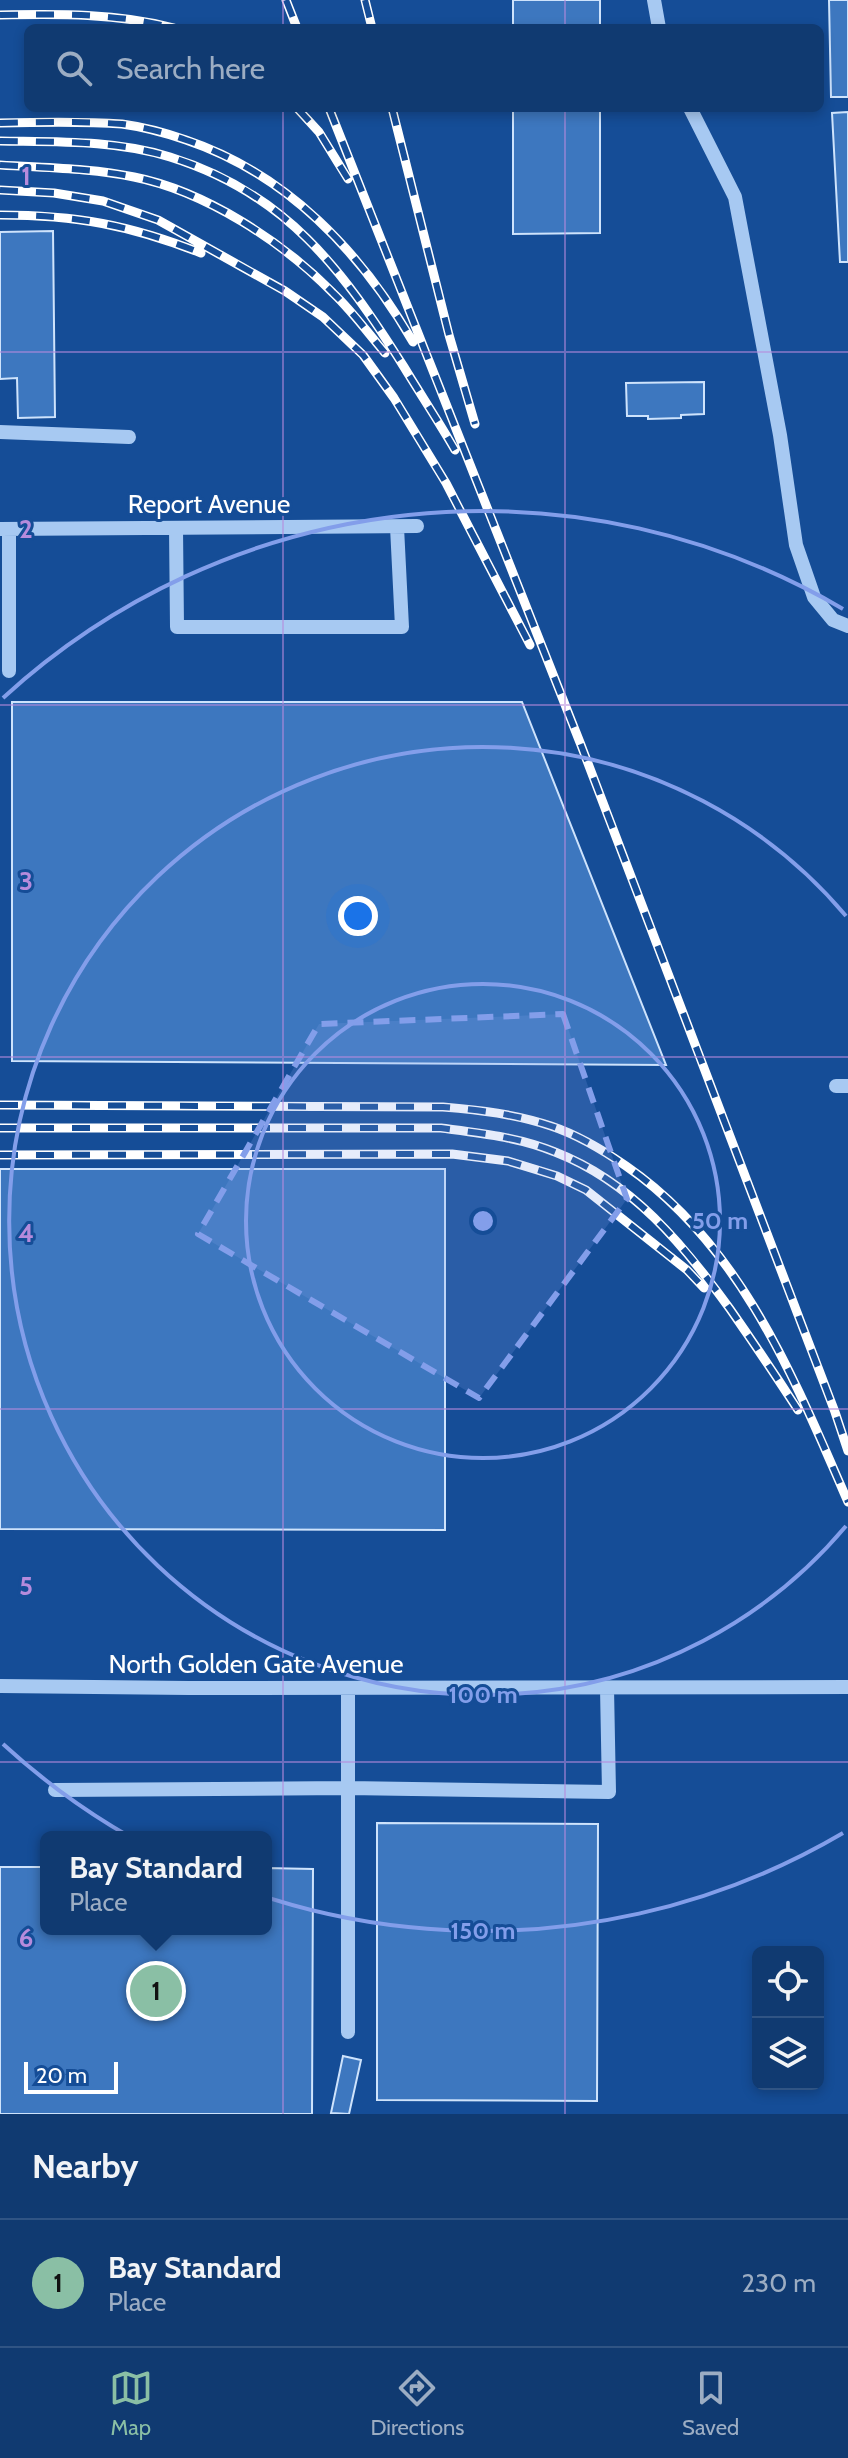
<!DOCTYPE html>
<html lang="en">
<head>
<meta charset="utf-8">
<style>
  :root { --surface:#103a71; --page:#1e4579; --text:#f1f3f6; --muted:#9cadc3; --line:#305484; --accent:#8abfa5 }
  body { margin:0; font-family:Cabin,sans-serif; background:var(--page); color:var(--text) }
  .controls { position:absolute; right:24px; bottom:24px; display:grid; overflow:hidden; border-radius:12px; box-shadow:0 4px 12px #0003 }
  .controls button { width:72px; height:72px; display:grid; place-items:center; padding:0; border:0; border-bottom:2px solid var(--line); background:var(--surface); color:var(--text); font:40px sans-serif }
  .scale { position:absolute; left:24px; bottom:20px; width:94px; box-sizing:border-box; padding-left:8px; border:4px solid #fff; border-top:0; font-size:22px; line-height:28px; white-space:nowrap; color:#fff; -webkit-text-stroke:6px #154d97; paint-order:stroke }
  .you { position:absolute; left:358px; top:916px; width:28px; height:28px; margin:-20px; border:6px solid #fff; border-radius:50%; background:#1a73e8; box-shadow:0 0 0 12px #1a73e833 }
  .badge { display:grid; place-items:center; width:52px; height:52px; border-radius:50%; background:var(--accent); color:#111; font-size:26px; font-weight:700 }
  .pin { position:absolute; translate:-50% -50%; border:4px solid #fff; box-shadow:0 2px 8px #0006 }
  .popup { position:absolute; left:40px; top:1831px; width:232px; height:104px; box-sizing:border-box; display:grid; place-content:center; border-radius:12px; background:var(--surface); filter:drop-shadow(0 2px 6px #0005); font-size:26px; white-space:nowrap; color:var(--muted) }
  .popup b { font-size:30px; color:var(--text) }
  .popup::after { content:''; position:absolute; left:50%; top:100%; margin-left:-16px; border:16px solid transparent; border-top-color:var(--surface) }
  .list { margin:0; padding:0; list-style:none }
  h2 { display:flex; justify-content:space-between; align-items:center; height:104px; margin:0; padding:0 32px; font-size:34px }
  h2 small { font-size:26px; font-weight:400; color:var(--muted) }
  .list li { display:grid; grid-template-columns:52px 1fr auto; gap:24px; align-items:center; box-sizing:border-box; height:128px; padding:0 32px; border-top:2px solid var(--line) }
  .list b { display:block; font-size:30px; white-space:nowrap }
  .list p { margin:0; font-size:26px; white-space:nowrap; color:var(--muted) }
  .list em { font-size:26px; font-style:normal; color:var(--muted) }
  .icon { flex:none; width:44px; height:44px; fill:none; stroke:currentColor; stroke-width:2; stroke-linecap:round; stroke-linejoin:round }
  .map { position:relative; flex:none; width:848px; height:2114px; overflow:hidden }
  .search { position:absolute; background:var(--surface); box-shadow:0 4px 12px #0003; left:24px; right:24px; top:24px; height:88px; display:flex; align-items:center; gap:20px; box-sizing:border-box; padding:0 28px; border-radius:12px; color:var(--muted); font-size:30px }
  .sheet { height:232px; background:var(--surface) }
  nav { display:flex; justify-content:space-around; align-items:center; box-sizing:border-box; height:112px; border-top:2px solid var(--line); background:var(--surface); font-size:22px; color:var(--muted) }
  nav a { display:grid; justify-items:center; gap:4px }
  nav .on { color:var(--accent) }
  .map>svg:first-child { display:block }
</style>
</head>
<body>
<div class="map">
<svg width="848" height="2114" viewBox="0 0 848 2114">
  <rect width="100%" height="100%" fill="#154d97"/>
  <!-- building -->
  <path fill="#3d77bf" stroke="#cee3fc" stroke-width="2" d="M 513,0 L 600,0 L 600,28 L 513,28 Z
    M 829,0 L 848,0 L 848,97 L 831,97 Z
    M 513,108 L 600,108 L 600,233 L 513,234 Z
    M 848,112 L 848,262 L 840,262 L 832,113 Z
    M 53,231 L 55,417 L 18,418 L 17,378 L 0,379 L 0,232 Z
    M 704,382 L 704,414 L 681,415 L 681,418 L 648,419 L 648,416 L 627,416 L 626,383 Z
    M 12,702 L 522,702 L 666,1065 L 12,1061 Z
    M 0,1169 L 445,1169 L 445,1530 L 0,1529 Z
    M 377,1823 L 598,1824 L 597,2101 L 377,2100 Z
    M 0,1867 L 46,1867 L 46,1929 L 266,1929 L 266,1868 L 313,1869 L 312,2114 L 0,2114 Z
    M 343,2056 L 361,2060 L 349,2114 L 331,2113 Z"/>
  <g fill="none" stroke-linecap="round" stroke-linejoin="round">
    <!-- minor -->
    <path stroke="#a7c9f2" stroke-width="14" d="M 654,0 L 659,28
      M 690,108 L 735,197 L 780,435 L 796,545 L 814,597 L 833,620 L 848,626
      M 0,432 L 129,437
      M 176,528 L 177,627 L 402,627 L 397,527
      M 0,529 L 417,526
      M 9,529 L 9,671
      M 836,1086 L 848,1086
      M 0,1686 L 189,1688 L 848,1687
      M 55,1790 L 348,1788 L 609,1792 L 607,1688
      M 348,2032 L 348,1688"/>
    <!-- rail casing -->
    <g stroke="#fff" stroke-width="9">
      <path id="rail" d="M 286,0 L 297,28
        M 365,0 L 372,28
        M 0,15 C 59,14 117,13 174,28
        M 297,108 L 319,132 L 348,179
        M 329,108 L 581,745 L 835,1412 L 848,1451
        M 392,108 L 449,335 L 475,424
        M 0,123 C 40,122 81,121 122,124 C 144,127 166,133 186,140 C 287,174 361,252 413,342
        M 0,141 C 55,142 116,140 170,157 C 286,193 342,269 404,367 C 421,395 439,422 455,450
        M 0,165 C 45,168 90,168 134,177 C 205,191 283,242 333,293 C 352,311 368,333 385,353
        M 0,190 L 54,193 L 103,201 L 158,220 L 285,291 L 323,317 L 363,355 L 394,398 L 446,483 L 530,645
        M 0,215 C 76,215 130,225 201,253
        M 0,1105 L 443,1107 C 480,1110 515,1114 551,1126 C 578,1135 603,1150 626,1166 C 741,1245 794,1378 848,1502
        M 0,1128 L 441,1128 C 479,1133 519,1137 555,1152 C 632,1182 683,1244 730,1309 C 753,1342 776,1376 798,1410
        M 0,1155 L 452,1154 L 508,1161 L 557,1176 L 586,1190 L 687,1270 L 704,1288"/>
    </g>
    <!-- rail -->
    <use href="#rail" stroke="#154d97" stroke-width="6" stroke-dasharray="18" stroke-linecap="butt"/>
  </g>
  <!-- marked area -->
  <path fill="#839eea" fill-opacity="0.2" stroke="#839eea" stroke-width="6" stroke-dasharray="16 10" stroke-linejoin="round" d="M 563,1014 L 627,1199 L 479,1398 L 198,1234 L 319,1024 Z"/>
  <!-- grid -->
  <path fill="none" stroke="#b68bdc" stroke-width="2" stroke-opacity="0.55" d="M 283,0 L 283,28M 565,0 L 565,28M 283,108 L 283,2114M 565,108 L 565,2114M 0,352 L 848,352M 0,705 L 848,705M 0,1057 L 848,1057M 0,1409 L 848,1409M 0,1762 L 848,1762"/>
  <!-- distance rings -->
  <g fill="none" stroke="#839eea" stroke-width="4">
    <circle cx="483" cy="1221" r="237"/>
    <path d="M846 1526A474 474 0 1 1 846 916"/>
    <path d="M843 1833A710 710 0 0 1 3 1744M3 698A710 710 0 0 1 843 609"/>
  </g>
  <g text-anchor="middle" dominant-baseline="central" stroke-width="6" stroke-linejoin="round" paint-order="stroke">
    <!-- street labels -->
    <g font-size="26" fill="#fff" stroke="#154d97">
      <text x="209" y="504">Report Avenue</text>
      <text x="256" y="1664">North Golden Gate Avenue</text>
    </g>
  </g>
  <g font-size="26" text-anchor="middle" font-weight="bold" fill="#b68bdc" stroke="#154d97" stroke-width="6" stroke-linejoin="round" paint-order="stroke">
    <text x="26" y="185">1</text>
    <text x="26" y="538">2</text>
    <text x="26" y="890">3</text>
    <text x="26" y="1242">4</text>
    <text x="26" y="1595">5</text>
    <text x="26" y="1947">6</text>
  </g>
  <circle cx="483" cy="1221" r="12" fill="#839eea" stroke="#154d97" stroke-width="4"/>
  <g font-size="24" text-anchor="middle" font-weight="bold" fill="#839eea" stroke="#154d97" stroke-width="6" stroke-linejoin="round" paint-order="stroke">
    <text x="720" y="1229">50 m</text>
    <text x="483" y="1703">100 m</text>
    <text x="483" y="1939">150 m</text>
  </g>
</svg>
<div class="controls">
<button><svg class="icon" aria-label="locate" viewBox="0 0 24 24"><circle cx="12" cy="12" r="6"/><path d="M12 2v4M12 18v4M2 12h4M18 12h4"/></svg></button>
<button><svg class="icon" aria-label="layers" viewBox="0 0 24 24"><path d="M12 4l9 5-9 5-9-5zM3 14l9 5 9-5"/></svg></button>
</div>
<div class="scale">20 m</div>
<div class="you"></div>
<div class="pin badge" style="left:156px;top:1991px">1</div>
<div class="popup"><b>Bay Standard</b>Place</div>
<div class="search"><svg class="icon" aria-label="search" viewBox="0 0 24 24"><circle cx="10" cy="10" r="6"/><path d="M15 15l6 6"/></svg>Search here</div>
</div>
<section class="sheet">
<h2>Nearby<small></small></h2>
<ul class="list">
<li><span class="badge">1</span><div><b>Bay Standard</b><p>Place</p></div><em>230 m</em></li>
</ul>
</section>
<nav>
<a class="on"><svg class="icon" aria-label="map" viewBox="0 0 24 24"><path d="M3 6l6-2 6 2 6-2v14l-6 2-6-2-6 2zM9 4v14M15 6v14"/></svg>Map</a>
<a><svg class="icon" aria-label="directions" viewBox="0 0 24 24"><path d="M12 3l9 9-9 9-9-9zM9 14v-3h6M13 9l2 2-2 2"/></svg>Directions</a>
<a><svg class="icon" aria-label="saved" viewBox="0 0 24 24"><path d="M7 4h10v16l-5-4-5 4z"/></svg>Saved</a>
</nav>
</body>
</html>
